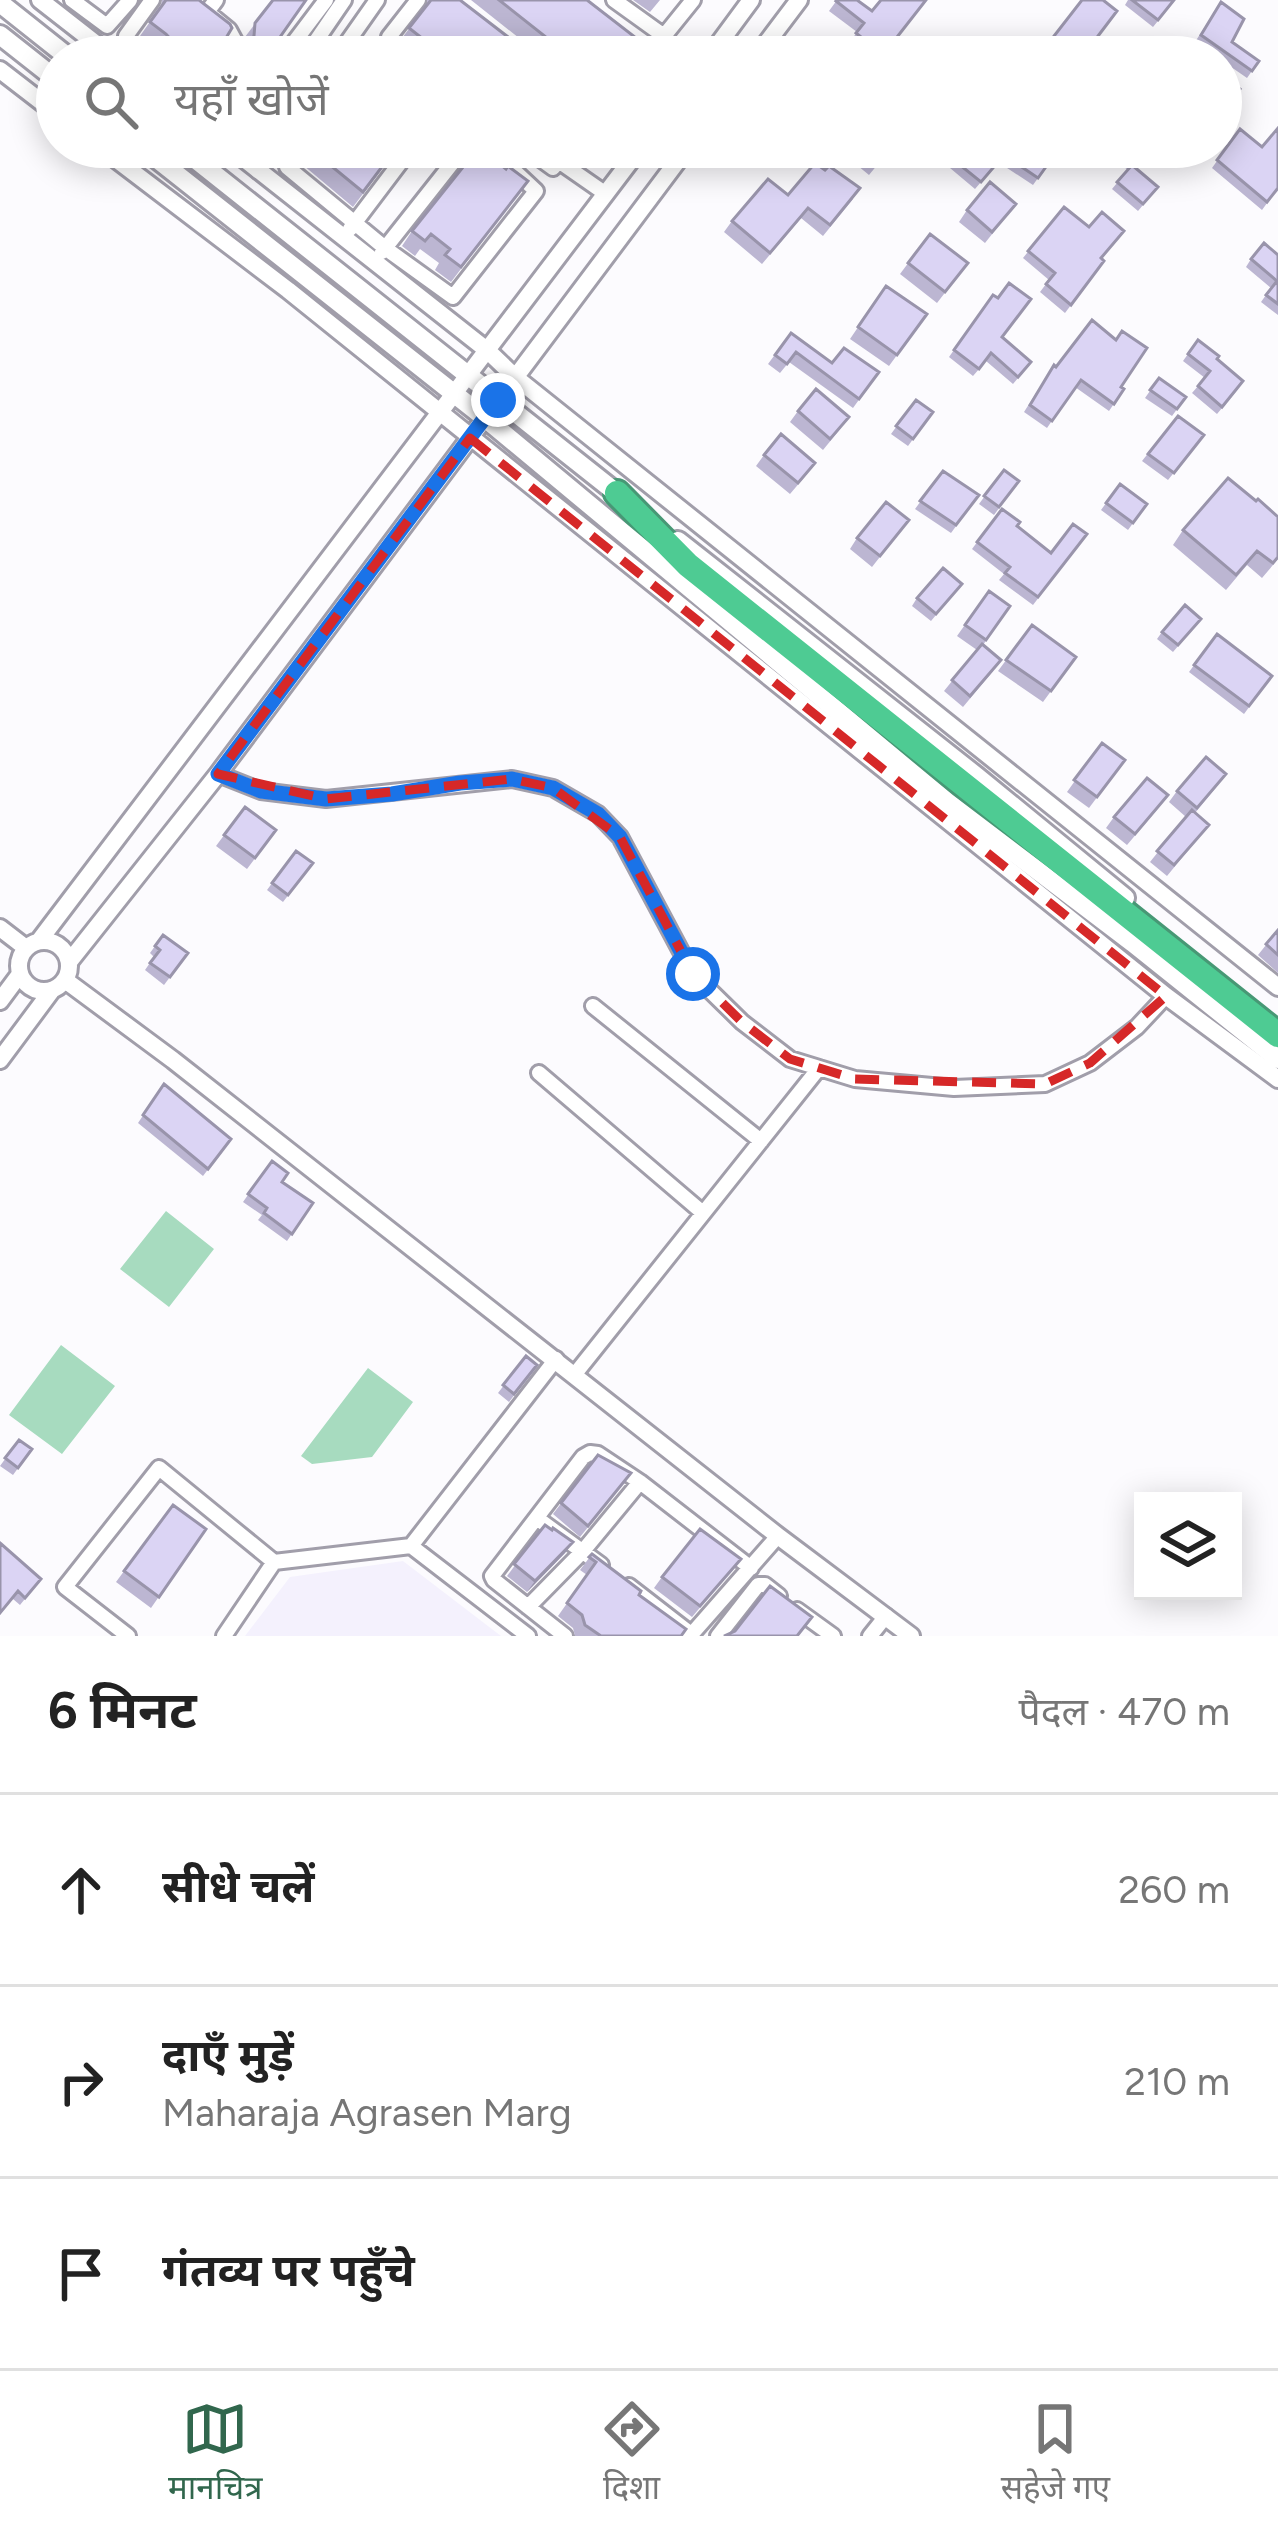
<!DOCTYPE html>
<html lang="hi">
<head>
<meta charset="utf-8">
<style>
  :root { --surface:#fff; --page:#f6f6f6; --text:#222; --muted:#767676; --line:#e0e0e0; --accent:#31674d }
  body { margin:0; font-family:Figtree,"Noto Sans Devanagari",sans-serif; background:var(--page); color:var(--text) }
  .controls { position:absolute; right:36px; bottom:36px; display:grid; overflow:hidden; border-radius:0px; box-shadow:0 6px 30px #0003 }
  .controls button { width:108px; height:108px; display:grid; place-items:center; padding:0; border:0; border-bottom:3px solid var(--line); background:var(--surface); color:var(--text); font:60px sans-serif }
  .stop { position:absolute; width:36px; height:36px; margin:-27px; border:9px solid #1a73e8; border-radius:50%; background:#fff }
  .stop.end { background:#1a73e8; border-color:#fff; box-shadow:0 3px 12px #0008 }
  .list { margin:0; padding:0; list-style:none }
  h2 { display:flex; justify-content:space-between; align-items:center; height:156px; margin:0; padding:0 48px; font-size:51px }
  h2 small { font-size:39px; font-weight:400; color:var(--muted) }
  .list li { display:grid; grid-template-columns:78px 1fr auto; gap:36px; align-items:center; box-sizing:border-box; height:192px; padding:0 48px; border-top:3px solid var(--line) }
  .list b { display:block; font-size:45px; white-space:nowrap }
  .list p { margin:0; font-size:39px; white-space:nowrap; color:var(--muted) }
  .list em { font-size:39px; font-style:normal; color:var(--muted) }
  .icon { flex:none; width:66px; height:66px; fill:none; stroke:currentColor; stroke-width:2; stroke-linecap:round; stroke-linejoin:round }
  .map { position:relative; flex:none; width:1278px; height:1636px; overflow:hidden }
  .search { position:absolute; background:var(--surface); box-shadow:0 6px 30px #0003; left:36px; right:36px; top:36px; height:132px; display:flex; align-items:center; gap:30px; box-sizing:border-box; padding:0 42px; border-radius:66px; color:var(--muted); font-size:45px }
  .sheet { height:732px; background:var(--surface) }
  nav { display:flex; justify-content:space-around; align-items:center; box-sizing:border-box; height:168px; border-top:3px solid var(--line); background:var(--surface); font-size:33px; color:var(--muted) }
  nav a { display:grid; justify-items:center; gap:6px }
  nav .on { color:var(--accent) }
  .map>svg:first-child { display:block }
</style>
</head>
<body>
<div class="map">
<svg width="1278" height="1636" viewBox="0 0 1278 1636">
  <rect width="100%" height="100%" fill="#fcfbfe"/>
  <!-- built -->
  <path fill="#f4f1fd" d="M 403,1561 L 501,1636 L 245,1636 L 290,1577 Z"/>
  <!-- green -->
  <path fill="#a7dbbf" d="M 166,1211 L 214,1249 L 169,1307 L 120,1269 Z
    M 61,1345 L 115,1386 L 62,1454 L 9,1415 Z
    M 368,1368 L 413,1402 L 372,1457 L 312,1464 L 301,1456 Z"/>
  <g fill="none" stroke-linecap="round" stroke-linejoin="round">
    <!-- minor casing -->
    <g stroke="#a19eaa" stroke-width="20">
      <path id="minor" d="M 72,0 L 107,26 L 130,0
        M 216,0 L 207,12 L 229,30 L 236,43 L 225,57
        M 614,0 L 664,36 L 693,0
        M 150,57 L 127,40 L 126,36 L 152,0
        M 283,57 L 326,0
        M 305,57 L 344,0
        M 337,57 L 377,0
        M 374,57 L 376,57
        M 399,57 C 391,51 386,48 389,37 L 418,0
        M 303,147 L 287,167 L 385,248 L 453,297 L 536,191 L 489,147
        M 524,147 L 553,168 L 571,147
        M 560,162 L 606,194
        M 258,171 L 275,147
        M 350,229 L 412,147
        M 382,252 L 465,147
        M 218,774 L 261,791 L 326,799 L 512,779 L 553,788 L 598,814 L 620,837 L 693,974 L 742,1022 L 790,1059 L 855,1079 L 954,1088 L 1045,1084 L 1090,1063 L 1137,1027 L 1166,996
        M 593,1006 L 761,1141
        M 539,1073 L 703,1213
        M 575,1374 L 819,1068
        M 538,1519 L 601,1565
        M 411,1546 L 556,1359
        M 629,1586 L 691,1634
        M 528,1607 L 583,1551 L 640,1482
        M 797,1610 L 833,1636
        M 128,1636 L 65,1587 L 159,1468 L 274,1562 L 411,1546 L 528,1636
        M 224,1636 L 274,1562
        M 565,1636 L 494,1580 L 492,1576 L 583,1457 L 590,1453 L 598,1454 L 640,1482 L 751,1568
        M 690,1636 L 778,1536
        M 718,1636 L 758,1585 L 765,1585 L 779,1596
        M 870,1636 L 886,1616"/>
    </g>
    <!-- tertiary casing -->
    <g stroke="#a19eaa" stroke-width="22">
      <path id="tertiary" d="M 40,0 L 113,57
        M 709,57 L 751,0
        M 756,57 L 799,0
        M 0,70 L 57,114
        M 100,147 L 288,290 L 1166,996 L 1278,1079
        M 229,147 L 488,351 L 515,377 L 1278,987
        M 0,928 L 26,948
        M19 966a25 25 0 1 1 50 0a25 25 0 1 1-50 0Z
        M 39,941 L 641,147
        M 69,962 L 218,774 L 688,147
        M 65,980 L 173,1060 L 778,1536 L 911,1636
        M 0,1001 L 20,974
        M 0,1060 L 52,990"/>
    </g>
    <!-- secondary casing -->
    <g stroke="#a19eaa" stroke-width="24">
      <path id="secondary" d="M 0,3 L 68,57
        M 0,35 L 57,80
        M 142,147 L 485,418 L 947,802 L 1133,943 L 1278,1059
        M 180,147 L 623,498
        M 678,541 L 976,776 L 1125,898"/>
    </g>
    <!-- motorway casing -->
    <g stroke="#479875" stroke-width="30">
      <path id="motorway" d="M 617,493 L 688,565 L 1278,1035"/>
    </g>
    <!-- minor -->
    <use href="#minor" stroke="#fff" stroke-width="14"/>
    <!-- tertiary -->
    <use href="#tertiary" stroke="#fff" stroke-width="16"/>
    <!-- secondary -->
    <use href="#secondary" stroke="#fff" stroke-width="18"/>
    <!-- motorway -->
    <use href="#motorway" stroke="#4ecb93" stroke-width="24"/>
  </g>
  <!-- wall -->
  <path fill="#bcb6d2" d="M 162,0 L 199,0 L 223,43 L 225,49 L 232,54 L 242,51 L 245,48 L 245,37 L 273,0 L 266,57 L 165,57 L 140,36 L 161,6 Z
    M 427,0 L 460,0 L 534,57 L 418,57 L 399,42 L 427,5 Z
    M 471,0 L 587,0 L 635,57 L 543,57 Z
    M 633,0 L 660,0 L 650,12 Z
    M 837,0 L 872,11 L 926,0 L 882,57 L 867,57 L 850,42 L 857,32 L 829,11 Z
    M 1082,0 L 1096,40 L 1119,57 L 1047,57 L 1041,53 Z
    M 1128,0 L 1175,0 L 1153,27 L 1125,5 Z
    M 1221,2 L 1232,42 L 1259,61 L 1247,78 L 1221,60 L 1221,57 L 1217,57 L 1195,42 Z
    M 1240,129 L 1278,188 L 1262,210 L 1212,168 Z
    M 316,147 L 398,147 L 353,207 L 303,165 Z
    M 845,147 L 892,147 L 869,175 L 841,152 Z
    M 898,147 L 934,147 L 919,165 Z
    M 966,147 L 1048,164 L 1033,185 L 998,162 L 975,189 L 950,168 Z
    M 1114,147 L 1151,147 L 1146,153 L 1142,151 L 1131,165 L 1158,187 L 1138,211 L 1112,189 L 1128,170 L 1108,155 Z
    M 1162,147 L 1193,147 L 1180,163 Z
    M 506,169 L 528,181 L 451,282 L 435,270 L 439,263 L 420,249 L 415,256 L 402,246 L 412,231 Z
    M 788,195 L 853,199 L 823,236 L 801,218 L 762,264 L 724,232 L 732,221 Z
    M 1016,204 L 985,243 L 959,222 L 967,210 Z
    M 1064,207 L 1104,261 L 1065,313 L 1040,292 L 1049,280 L 1023,258 Z
    M 930,234 L 968,263 L 937,303 L 900,274 Z
    M 1278,255 L 1278,315 L 1261,302 L 1271,288 L 1246,267 L 1251,259 Z
    M 886,286 L 927,314 L 889,366 L 850,339 Z
    M 993,295 L 998,298 L 1002,337 L 1031,362 L 1013,384 L 986,361 L 973,376 L 949,357 Z
    M 791,333 L 832,363 L 879,372 L 853,408 L 789,362 L 780,373 L 768,364 Z
    M 1198,340 L 1217,359 L 1238,389 L 1217,414 L 1192,393 L 1205,378 L 1183,361 Z
    M 1054,365 L 1121,387 L 1124,389 L 1109,411 L 1075,387 L 1047,428 L 1024,412 Z
    M 1159,378 L 1186,397 L 1172,416 L 1145,398 Z
    M 916,400 L 933,412 L 908,446 L 891,434 Z
    M 798,411 L 841,428 L 823,450 L 790,422 Z
    M 1178,416 L 1204,435 L 1168,480 L 1142,461 Z
    M 764,455 L 807,474 L 790,494 L 756,466 Z
    M 1004,470 L 1019,481 L 994,515 L 979,504 Z
    M 943,471 L 979,495 L 951,533 L 915,509 Z
    M 1120,484 L 1147,504 L 1128,530 L 1101,510 Z
    M 1002,509 L 1017,526 L 1051,553 L 1087,534 L 1033,605 L 999,580 L 1004,574 L 972,549 Z
    M 1278,517 L 1278,559 L 1262,578 L 1247,565 L 1226,590 L 1173,545 L 1183,530 Z
    M 909,520 L 872,567 L 850,549 L 857,538 Z
    M 956,591 L 931,621 L 912,606 L 917,598 Z
    M 989,591 L 1010,606 L 983,645 L 993,671 L 963,707 L 944,691 L 977,650 L 957,636 Z
    M 1032,625 L 1076,657 L 1043,702 L 998,671 Z
    M 1195,626 L 1173,652 L 1157,639 L 1162,632 Z
    M 1217,634 L 1272,676 L 1244,714 L 1189,672 Z
    M 1102,743 L 1125,760 L 1089,808 L 1067,792 Z
    M 1218,785 L 1195,813 L 1209,825 L 1167,876 L 1150,862 L 1186,817 L 1169,802 L 1177,791 Z
    M 1160,806 L 1127,845 L 1106,828 L 1114,817 Z
    M 245,807 L 276,830 L 247,869 L 216,846 Z
    M 296,851 L 313,863 L 283,902 L 267,890 Z
    M 1278,930 L 1278,973 L 1258,955 Z
    M 163,935 L 188,953 L 164,985 L 145,970 L 154,957 L 150,953 Z
    M 164,1084 L 231,1139 L 203,1176 L 138,1123 Z
    M 272,1161 L 282,1182 L 313,1203 L 287,1241 L 258,1220 L 262,1215 L 243,1202 Z
    M 526,1356 L 537,1365 L 509,1402 L 498,1393 Z
    M 19,1440 L 32,1449 L 13,1475 L 0,1466 Z
    M 598,1455 L 623,1484 L 580,1537 L 553,1514 Z
    M 173,1505 L 206,1529 L 151,1608 L 116,1582 Z
    M 545,1525 L 573,1542 L 565,1553 L 527,1592 L 507,1576 Z
    M 0,1543 L 41,1579 L 20,1605 L 13,1599 Z
    M 592,1554 L 639,1595 L 681,1636 L 575,1636 L 573,1628 L 558,1616 L 587,1575 L 580,1570 Z
    M 741,1559 L 692,1617 L 654,1588 L 662,1577 Z"/>
  <!-- shaded-wall -->
  <path fill="#9994ab" d="M 573,1542 L 565,1553 L 527,1592 L 535,1581 Z"/>
  <!-- building -->
  <path fill="#dbd4f4" stroke="#9994ab" stroke-width="3" d="M 166,0 L 199,0 L 230,24 L 232,28 L 223,43 L 225,49 L 232,54 L 242,51 L 254,36 L 255,23 L 273,0 L 306,0 L 266,57 L 187,57 L 176,49 L 178,47 L 166,34 L 150,22 Z
    M 431,0 L 460,0 L 534,57 L 446,57 L 409,28 Z
    M 499,0 L 587,0 L 640,41 L 641,48 L 634,57 L 571,57 Z
    M 837,0 L 857,0 L 872,11 L 881,0 L 926,0 L 883,55 L 856,33 L 864,23 L 836,1 Z
    M 1082,0 L 1103,0 L 1117,11 L 1095,40 L 1119,57 L 1086,57 L 1083,55 L 1081,57 L 1061,57 L 1047,45 Z
    M 1132,0 L 1174,0 L 1158,20 Z
    M 1221,2 L 1244,19 L 1232,42 L 1259,61 L 1252,71 L 1201,35 Z
    M 1188,46 L 1202,57 L 1178,57 Z
    M 1221,73 L 1240,89 L 1221,112 Z
    M 1278,128 L 1278,188 L 1267,202 L 1217,160 L 1240,129 L 1262,147 Z
    M 316,147 L 397,147 L 363,192 L 313,151 Z
    M 479,147 L 506,169 L 508,166 L 528,181 L 461,267 L 445,255 L 450,249 L 431,234 L 425,241 L 412,231 Z
    M 857,147 L 891,147 L 877,164 Z
    M 966,147 L 1023,147 L 1048,164 L 1038,178 L 1004,155 L 981,182 L 955,161 Z
    M 1113,147 L 1145,147 L 1133,163 Z
    M 1176,147 L 1192,147 L 1186,155 Z
    M 815,163 L 825,170 L 829,166 L 860,188 L 830,225 L 808,208 L 770,253 L 732,221 L 768,179 L 788,195 Z
    M 1132,165 L 1158,187 L 1143,204 L 1117,182 Z
    M 990,182 L 1016,204 L 992,232 L 967,210 Z
    M 1064,207 L 1089,227 L 1102,212 L 1124,231 L 1101,258 L 1104,261 L 1071,305 L 1046,284 L 1055,273 L 1028,251 Z
    M 930,234 L 968,263 L 945,292 L 908,263 Z
    M 1264,243 L 1278,255 L 1278,304 L 1266,295 L 1277,281 L 1251,259 Z
    M 1009,283 L 1031,299 L 1002,337 L 1031,362 L 1018,377 L 991,353 L 979,369 L 954,350 L 993,295 L 998,298 Z
    M 886,286 L 927,314 L 897,355 L 858,327 Z
    M 1092,320 L 1116,340 L 1122,331 L 1147,348 L 1121,387 L 1124,389 L 1114,404 L 1081,380 L 1052,421 L 1030,405 L 1054,365 L 1056,367 Z
    M 791,333 L 832,363 L 844,348 L 879,372 L 859,399 L 796,352 L 787,364 L 775,355 Z
    M 1198,340 L 1219,356 L 1217,359 L 1243,381 L 1222,407 L 1198,386 L 1210,371 L 1188,354 Z
    M 1159,378 L 1186,397 L 1177,409 L 1150,390 Z
    M 816,389 L 849,417 L 830,439 L 798,411 Z
    M 916,400 L 933,412 L 913,439 L 896,426 Z
    M 1178,416 L 1204,435 L 1174,473 L 1148,454 Z
    M 781,434 L 815,463 L 798,483 L 764,455 Z
    M 1004,470 L 1019,481 L 999,507 L 984,496 Z
    M 943,471 L 979,495 L 956,525 L 920,501 Z
    M 1228,478 L 1256,501 L 1258,499 L 1278,517 L 1278,557 L 1273,563 L 1257,551 L 1236,575 L 1183,530 Z
    M 1120,484 L 1147,504 L 1133,523 L 1106,503 Z
    M 886,502 L 909,520 L 880,556 L 857,538 Z
    M 1002,509 L 1020,522 L 1017,526 L 1051,553 L 1073,524 L 1087,534 L 1038,597 L 1005,573 L 1010,567 L 977,542 Z
    M 943,568 L 962,584 L 936,614 L 917,598 Z
    M 989,591 L 1010,606 L 986,640 L 965,625 Z
    M 1185,605 L 1201,619 L 1178,645 L 1162,632 Z
    M 1032,625 L 1076,657 L 1051,691 L 1006,660 Z
    M 1217,634 L 1272,676 L 1249,706 L 1194,665 Z
    M 982,644 L 1001,660 L 970,696 L 952,680 Z
    M 1102,743 L 1125,760 L 1097,797 L 1074,780 Z
    M 1206,757 L 1226,774 L 1197,808 L 1177,791 Z
    M 1147,778 L 1168,795 L 1135,834 L 1114,817 Z
    M 245,807 L 276,830 L 255,858 L 224,835 Z
    M 1192,810 L 1209,825 L 1174,865 L 1157,851 Z
    M 296,851 L 313,863 L 288,895 L 272,883 Z
    M 1278,930 L 1278,955 L 1266,944 Z
    M 163,935 L 188,953 L 170,977 L 150,963 L 160,950 L 155,946 Z
    M 164,1084 L 231,1139 L 208,1169 L 143,1115 Z
    M 272,1161 L 288,1173 L 282,1182 L 313,1203 L 292,1234 L 264,1213 L 267,1208 L 248,1194 Z
    M 526,1356 L 537,1365 L 514,1394 L 503,1385 Z
    M 19,1440 L 32,1449 L 18,1468 L 5,1458 Z
    M 598,1455 L 631,1473 L 588,1526 L 561,1503 Z
    M 173,1505 L 206,1529 L 159,1597 L 124,1571 Z
    M 545,1525 L 552,1530 L 553,1528 L 573,1542 L 535,1581 L 514,1564 Z
    M 700,1529 L 741,1559 L 700,1606 L 662,1577 Z
    M 0,1543 L 41,1579 L 25,1598 L 18,1591 L 0,1613 Z
    M 592,1554 L 641,1591 L 639,1595 L 686,1629 L 681,1636 L 601,1636 L 585,1625 L 582,1615 L 567,1603 L 596,1562 L 589,1557 Z
    M 770,1586 L 812,1617 L 797,1636 L 724,1636 L 735,1631 Z"/>
  <g fill="none" stroke-linecap="round" stroke-linejoin="round">
    <!-- route -->
    <path stroke="#1a73e8" stroke-width="15" d="M 498,400 L 218,774 L 261,791 L 326,799 L 392,794 L 460,783 L 512,779 L 553,788 L 598,814 L 620,837 L 693,974"/>
  </g>
  <!-- marked area -->
  <path fill="none" stroke="#d62828" stroke-width="9" stroke-dasharray="24 15" stroke-linejoin="round" d="M 470,438 L 1166,996 L 1090,1063 L 1045,1084 L 855,1079 L 790,1059 L 742,1022 L 693,974 L 620,837 L 553,788 L 512,779 L 326,799 L 218,774 Z"/>
</svg>
<div class="controls">
<button><svg class="icon" aria-label="layers" viewBox="0 0 24 24"><path d="M12 4l9 5-9 5-9-5zM3 14l9 5 9-5"/></svg></button>
</div>
<div class="stop" style="left:693px;top:974px"></div>
<div class="stop end" style="left:498px;top:400px"></div>
<div class="search"><svg class="icon" aria-label="search" viewBox="0 0 24 24"><circle cx="10" cy="10" r="6"/><path d="M15 15l6 6"/></svg>यहाँ खोजें</div>
</div>
<section class="sheet">
<h2>6 मिनट<small>पैदल · 470 m</small></h2>
<ul class="list">
<li><svg class="icon" aria-label="ahead" viewBox="0 0 24 24"><path d="M12 20V5M6 11l6-6 6 6"/></svg><div><b>सीधे चलें</b></div><em>260 m</em></li>
<li><svg class="icon" aria-label="right" viewBox="0 0 24 24"><path d="M7 20v-9h11M14 6l5 5-5 5"/></svg><div><b>दाएँ मुड़ें</b><p>Maharaja Agrasen Marg</p></div><em>210 m</em></li>
<li><svg class="icon" aria-label="arrive" viewBox="0 0 24 24"><path d="M6 21V4h12l-3 4 3 4H6"/></svg><div><b>गंतव्य पर पहुँचे</b></div></li>
</ul>
</section>
<nav>
<a class="on"><svg class="icon" aria-label="map" viewBox="0 0 24 24"><path d="M3 6l6-2 6 2 6-2v14l-6 2-6-2-6 2zM9 4v14M15 6v14"/></svg>मानचित्र</a>
<a><svg class="icon" aria-label="directions" viewBox="0 0 24 24"><path d="M12 3l9 9-9 9-9-9zM9 14v-3h6M13 9l2 2-2 2"/></svg>दिशा</a>
<a><svg class="icon" aria-label="saved" viewBox="0 0 24 24"><path d="M7 4h10v16l-5-4-5 4z"/></svg>सहेजे गए</a>
</nav>
</body>
</html>
